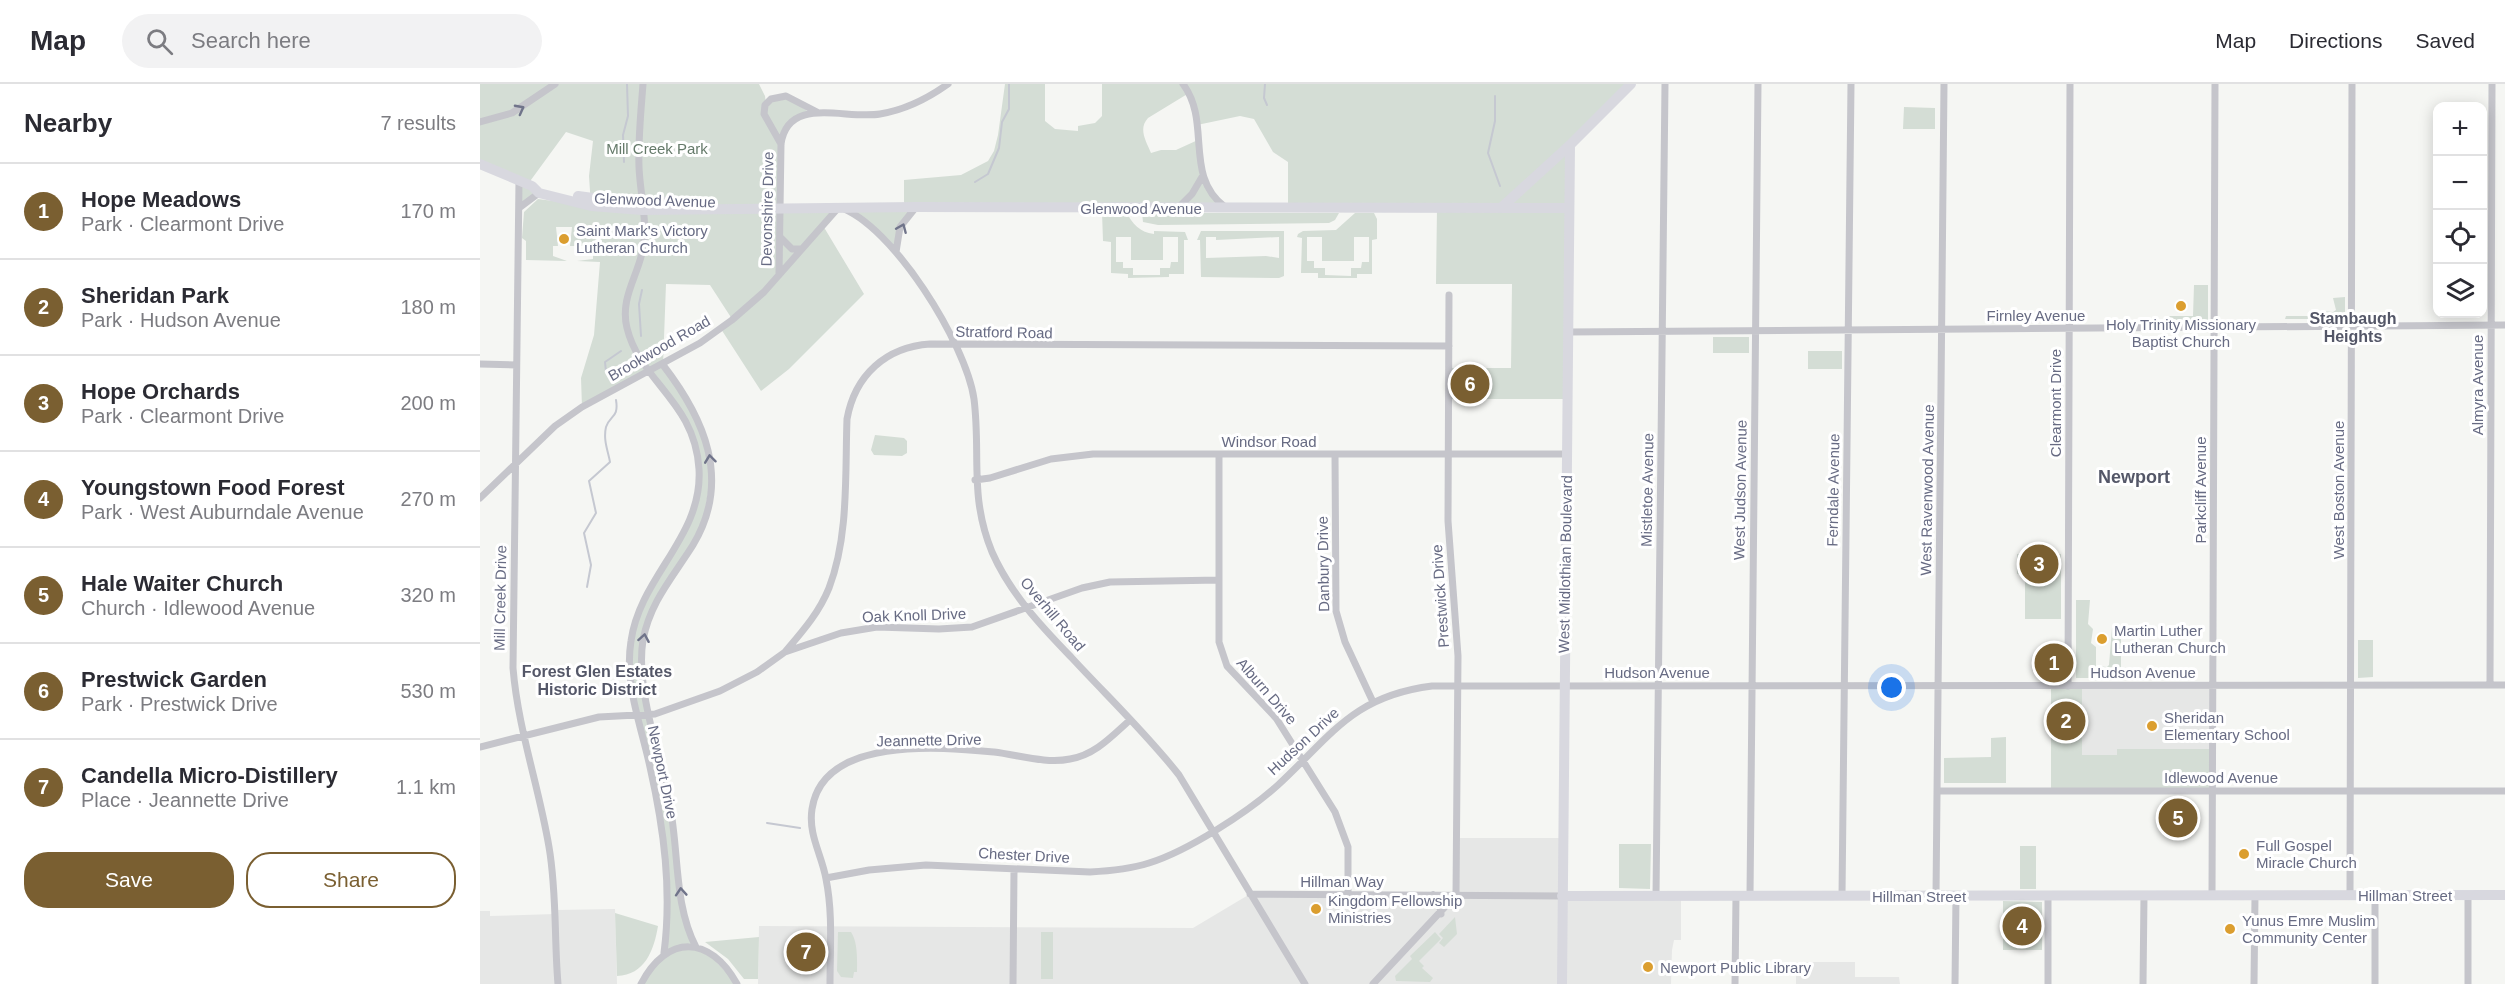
<!DOCTYPE html>
<html lang="en">
<head>
<meta charset="utf-8">
<style>
  :root { --surface:#fff; --page:#f2f2f3; --text:#2b2b33; --muted:#7c7c81; --line:#e1e1e2; --accent:#7a5f31 }
  body { margin:0; font-family:Arial,sans-serif; background:var(--page); color:var(--text) }
  .controls { position:absolute; right:18px; top:18px; display:grid; overflow:hidden; border-radius:12px; box-shadow:0 3px 15px #0003 }
  .controls button { width:54px; height:54px; display:grid; place-items:center; padding:0; border:0; border-bottom:2px solid var(--line); background:var(--surface); color:var(--text); font:30px sans-serif }
  .you { position:absolute; left:1412px; top:604px; width:21px; height:21px; margin:-15px; border:4px solid #fff; border-radius:50%; background:#1a73e8; box-shadow:0 0 0 9px #1a73e833 }
  .badge { display:grid; place-items:center; width:39px; height:39px; border-radius:50%; background:var(--accent); color:#fff; font-size:20px; font-weight:700 }
  .pin { position:absolute; translate:-50% -50%; border:3px solid #fff; box-shadow:0 2px 6px #0006 }
  .list { margin:0; padding:0; list-style:none }
  h2 { display:flex; justify-content:space-between; align-items:center; height:78px; margin:0; padding:0 24px; font-size:26px }
  h2 small { font-size:20px; font-weight:400; color:var(--muted) }
  .list li { display:grid; grid-template-columns:39px 1fr auto; gap:18px; align-items:center; box-sizing:border-box; height:96px; padding:0 24px; border-top:2px solid var(--line) }
  .list b { display:block; font-size:22px; white-space:nowrap }
  .list p { margin:0; font-size:20px; white-space:nowrap; color:var(--muted) }
  .list em { font-size:20px; font-style:normal; color:var(--muted) }
  .actions { display:flex; gap:12px; padding:18px 24px }
  .actions a { flex:1; padding:14px 0; border:2px solid var(--accent); border-radius:24px; text-align:center; font-size:21px; color:var(--accent) }
  .actions .main { background:var(--accent); color:#fff }
  .icon { flex:none; width:33px; height:33px; fill:none; stroke:currentColor; stroke-width:2; stroke-linecap:round; stroke-linejoin:round }
  .map { position:relative; flex:none; width:2025px; height:900px; overflow:hidden }
  header { display:flex; align-items:center; gap:36px; box-sizing:border-box; height:84px; padding:0 30px; background:var(--surface); border-bottom:2px solid var(--line) }
  header strong { font-size:28px }
  nav { display:flex; gap:33px; margin-inline-start:auto; font-size:21px }
  .search { width:420px; height:54px; background:var(--page); display:flex; align-items:center; gap:15px; box-sizing:border-box; padding:0 21px; border-radius:33px; color:var(--muted); font-size:22px }
  main { display:flex }
  aside { flex:1; background:var(--surface) }
  .map>svg:first-child { display:block }
</style>
</head>
<body>
<header>
<strong>Map</strong>
<div class="search"><svg class="icon" aria-label="search" viewBox="0 0 24 24"><circle cx="10" cy="10" r="6"/><path d="M15 15l6 6"/></svg>Search here</div>
<nav><a>Map</a><a>Directions</a><a>Saved</a></nav>
</header>
<main>
<aside>
<h2>Nearby<small>7 results</small></h2>
<ul class="list">
<li><span class="badge">1</span><div><b>Hope Meadows</b><p>Park · Clearmont Drive</p></div><em>170 m</em></li>
<li><span class="badge">2</span><div><b>Sheridan Park</b><p>Park · Hudson Avenue</p></div><em>180 m</em></li>
<li><span class="badge">3</span><div><b>Hope Orchards</b><p>Park · Clearmont Drive</p></div><em>200 m</em></li>
<li><span class="badge">4</span><div><b>Youngstown Food Forest</b><p>Park · West Auburndale Avenue</p></div><em>270 m</em></li>
<li><span class="badge">5</span><div><b>Hale Waiter Church</b><p>Church · Idlewood Avenue</p></div><em>320 m</em></li>
<li><span class="badge">6</span><div><b>Prestwick Garden</b><p>Park · Prestwick Drive</p></div><em>530 m</em></li>
<li><span class="badge">7</span><div><b>Candella Micro-Distillery</b><p>Place · Jeannette Drive</p></div><em>1.1 km</em></li>
</ul>
<div class="actions"><a class="main">Save</a><a>Share</a></div>
</aside>
<div class="map">
<svg width="2025" height="900" viewBox="0 0 2025 900">
  <rect width="100%" height="100%" fill="#f5f6f3"/>
  <!-- built -->
  <path fill="#e6e7e6" d="M 1602,602 L 1733,602 L 1733,665 L 1638,665 L 1637,671 L 1602,671 Z
    M 977,754 L 1082,754 L 1082,811 L 1201,812 L 1201,856 L 1194,856 L 1192,866 L 1191,900 L 278,900 L 279,842 L 713,844 L 770,810 L 975,811 Z
    M 135,825 L 137,900 L 0,900 L 0,827 L 10,827 L 10,832 L 75,830 L 76,826 Z
    M 1316,878 L 1375,878 L 1375,893 L 1419,893 L 1420,900 L 1316,900 Z"/>
  <!-- green -->
  <path fill="#d4ddd5" fill-rule="evenodd" d="M 0,0 L 279,0 L 285,12 L 286,20 L 306,12 L 330,29 L 304,46 L 300,123 L 424,122 L 424,96 L 481,91 L 508,77 L 514,67 L 518,51 L 525,0 L 565,0 L 565,37 L 575,45 L 598,47 L 598,42 L 615,39 L 622,32 L 622,0 L 1151,0 L 1090,61 L 1087,315 L 968,315 L 969,284 L 1031,284 L 1032,200 L 956,200 L 957,124 L 808,124 L 808,78 L 793,68 L 774,35 L 760,32 L 717,41 L 709,9 L 668,34 C 658,45 666,57 671,69 L 681,66 L 696,66 L 720,55 L 722,93 L 746,124 L 436,123 L 420,143 L 416,168 L 402,152 L 359,123 L 342,140 L 384,210 L 309,285 L 281,307 L 241,245 L 252,235 L 230,201 L 186,200 L 183,281 L 216,329 L 231,392 L 223,437 L 167,539 L 162,595 L 181,679 L 202,825 L 216,863 L 225,866 L 257,900 L 161,900 L 184,869 L 188,841 L 183,752 L 150,596 L 154,539 L 203,452 L 219,397 L 212,352 L 170,288 L 102,323 L 101,294 L 114,251 L 120,178 L 97,177 L 113,175 L 113,162 L 90,162 L 92,143 L 76,143 L 78,162 L 73,162 L 73,172 L 87,177 L 46,176 L 46,157 L 42,154 L 44,128 L 58,115 L 111,122 L 109,92 L 113,57 L 86,48 L 48,100 L 59,109 L 39,124 L 39,97 L 0,80 Z
    M 1424,23 L 1455,24 L 1455,45 L 1423,45 Z
    M 622,128 L 646,128 C 653,140 659,148 674,150 L 674,147 L 705,148 L 708,156 L 704,156 L 704,190 L 689,190 L 689,193 L 648,194 L 648,190 L 631,189 L 631,158 L 623,157 ZM 636,153 L 651,153 L 651,176 L 683,176 L 683,153 L 698,153 L 698,178 L 691,178 L 690,184 L 680,184 L 680,191 L 653,191 L 653,184 L 643,184 L 643,178 L 636,178 Z
    M 662,129 L 859,129 L 855,136 L 849,139 L 678,141 L 663,138 Z
    M 875,129 L 894,129 L 897,135 L 897,155 L 892,156 L 892,190 L 877,190 L 877,194 L 838,194 L 838,189 L 821,189 L 822,154 L 817,153 L 818,150 L 823,147 L 856,146 ZM 827,153 L 842,153 L 842,177 L 874,177 L 874,153 L 889,153 L 889,178 L 882,178 L 881,184 L 871,184 L 871,192 L 845,191 L 845,184 L 834,184 L 834,177 L 827,177 Z
    M 721,147 L 804,147 L 804,192 L 799,194 L 721,193 L 720,156 L 717,156 ZM 726,153 L 736,153 L 736,156 L 799,153 L 799,174 L 786,172 L 726,174 Z
    M 1714,201 L 1728,201 L 1728,236 L 1689,236 L 1689,232 L 1713,232 Z
    M 1865,213 L 1865,235 L 1805,235 L 1806,232 L 1830,232 L 1830,226 L 1853,228 L 1856,226 L 1853,214 Z
    M 1233,253 L 1269,253 L 1269,269 L 1233,269 Z
    M 1328,267 L 1362,267 L 1362,285 L 1328,285 Z
    M 395,351 L 424,354 L 427,357 L 427,369 L 422,372 L 394,371 L 391,366 Z
    M 1581,470 L 1581,535 L 1545,535 L 1545,490 L 1537,490 L 1537,470 Z
    M 1596,516 L 1610,516 L 1608,540 L 1613,545 L 1611,559 L 1616,563 L 1616,582 L 1627,583 L 1629,581 L 1632,544 L 1641,544 L 1641,594 L 1596,594 Z
    M 1878,556 L 1893,556 L 1893,593 L 1878,594 Z
    M 1565,565 L 1583,565 L 1583,593 L 1565,593 Z
    M 1571,602 L 1602,602 L 1602,671 L 1637,671 L 1637,665 L 1733,665 L 1733,707 L 1571,707 Z
    M 1526,653 L 1526,699 L 1464,699 L 1464,674 L 1511,673 L 1511,654 Z
    M 1139,760 L 1171,760 L 1170,805 L 1139,804 Z
    M 1540,762 L 1556,762 L 1556,805 L 1540,805 Z
    M 928,815 L 952,815 L 958,823 L 931,823 Z
    M 1523,817 L 1562,818 L 1562,866 L 1523,866 Z
    M 135,829 L 178,842 C 174,866 165,891 137,892 Z
    M 975,833 L 977,850 L 964,863 L 959,859 L 963,854 L 959,850 Z
    M 358,848 L 371,848 C 378,858 377,876 377,888 L 374,888 L 373,894 L 361,893 L 357,887 Z
    M 561,848 L 573,848 L 573,895 L 561,895 Z
    M 955,848 L 961,855 L 939,877 L 944,882 L 942,884 L 953,894 L 950,898 L 916,897 L 915,892 L 932,875 L 930,872 Z
    M 279,853 L 278,895 L 264,895 L 248,875 L 225,858 Z"/>
  <g fill="none" stroke-linecap="round" stroke-linejoin="round">
    <!-- stream -->
    <path stroke="#c5c8d1" stroke-width="2" d="M 785,0 L 784,14 L 787,21
      M 1015,12 L 1015,37 L 1008,69 L 1020,102
      M 144,78 L 143,51 L 148,32 L 147,0
      M 495,98 L 508,90 L 519,64 L 522,38 L 529,25 L 529,0
      M 161,252 L 159,220 L 162,206
      M 131,297 L 126,288 L 125,278 L 141,267
      M 107,503 L 111,481 L 104,449 L 116,429 L 109,397 L 130,378 C 128,367 123,356 126,343 C 130,331 139,334 136,316
      M 287,739 L 320,744"/>
    <!-- street -->
    <path stroke="#c5c5cb" stroke-width="7" d="M 163,0 C 161,27 158,55 159,83 C 160,111 169,141 162,169 C 156,195 140,216 147,244 C 160,298 215,317 219,385 C 223,453 160,492 151,557 C 144,600 161,641 170,683 C 184,745 192,806 184,869
      M 703,0 C 732,39 703,91 745,123
      M 0,38 L 32,29 L 75,0
      M 301,60 L 284,30 L 285,21 L 291,15 L 306,12 L 337,28
      M 39,97 L 33,584 C 38,645 59,703 69,763 C 77,809 74,854 78,900
      M 39,124 L 59,109
      M 698,124 L 712,110 L 722,93
      M 300,153 L 312,165 L 321,165
      M 416,168 L 420,143 L 436,123
      M 299,191 L 301,60 C 308,11 366,36 400,30 C 425,26 447,15 468,0
      M 969,211 L 968,437 L 978,572 L 976,811
      M 1088,248 L 2025,241
      M 0,280 L 36,281
      M 183,281 C 224,334 252,396 213,461 C 193,493 170,518 163,556 C 155,605 181,672 190,722 C 199,769 194,821 216,863
      M 739,370 L 739,558 L 747,582 L 796,634 L 855,728 L 868,763 L 868,810
      M 855,370 L 856,527 L 865,558 L 893,618
      M 495,396 L 510,394 L 571,375 L 613,370 L 1086,370
      M 0,414 L 75,342 L 102,323 L 220,259 L 252,236 L 284,208 L 359,123 C 413,141 486,260 494,315 C 501,371 489,412 512,468 C 530,509 560,541 591,573 C 627,612 666,649 699,691 L 825,900
      M 305,568 C 322,548 339,529 349,504 C 369,452 365,390 367,335 C 375,291 406,263 450,260 L 969,262
      M 2010,601 L 2012,0
      M 1588,602 L 1590,0
      M 0,663 L 119,633 L 175,630 L 240,607 L 277,588 L 305,568 L 361,549 L 397,543 L 459,545 L 492,543 L 602,504 L 630,498 L 739,496
      M 1457,707 L 2025,707
      M 346,794 L 389,786 L 446,781 L 610,788 C 630,787 650,785 669,779 C 708,767 768,728 798,701 C 852,651 873,612 952,602 L 2025,601
      M 770,810 L 1082,812
      M 953,811 L 959,818 L 961,830
      M 1870,811 L 1872,0
      M 1895,811 L 1895,900
      M 1988,811 L 1988,900
      M 1176,812 L 1185,0
      M 1270,812 L 1278,0
      M 1362,812 L 1371,0
      M 1456,812 L 1464,0
      M 1568,812 L 1568,900
      M 1732,812 L 1735,0
      M 161,900 C 187,850 230,851 257,900
      M 350,900 C 350,865 353,829 346,795 C 342,771 328,751 332,725 C 343,652 460,663 514,668 C 539,671 566,680 590,675 C 615,671 632,652 650,636
      M 533,900 L 534,786
      M 893,900 L 976,811
      M 1255,900 L 1256,812
      M 1475,900 L 1476,812
      M 1663,900 L 1664,812
      M 1774,900 L 1775,812"/>
    <!-- secondary -->
    <path stroke="#d8d8df" stroke-width="10" d="M 0,80 L 52,102 L 59,109 L 111,122 L 162,126 L 436,123 L 1089,124
      M 98,112 L 135,117 L 229,118
      M 1022,123 L 1090,61 L 1151,0
      M 1082,812 L 2025,811
      M 1082,900 L 1090,61"/>
  </g>
  <!-- one-way arrows -->
  <defs><path id="oneway-chevron" d="M-2-3.5L2.5 0L-2 3.5" fill="none" stroke-width="1.6" stroke-linecap="round" stroke-linejoin="round" transform="scale(1.5)"/></defs>
  <g stroke="#70748a">
    <use href="#oneway-chevron" transform="translate(40 25) rotate(-28)"/>
    <use href="#oneway-chevron" transform="translate(422 144) rotate(-67)"/>
    <use href="#oneway-chevron" transform="translate(230 375) rotate(-97)"/>
    <use href="#oneway-chevron" transform="translate(164 554) rotate(-80)"/>
    <use href="#oneway-chevron" transform="translate(201 808) rotate(-94)"/>
  </g>
  <!-- markers -->
  <g fill="#db9e2f" stroke="#fff" stroke-width="2">
    <circle cx="84" cy="155" r="6"/>
    <circle cx="1701" cy="222" r="6"/>
    <circle cx="1622" cy="555" r="6"/>
    <circle cx="1672" cy="642" r="6"/>
    <circle cx="1764" cy="770" r="6"/>
    <circle cx="836" cy="825" r="6"/>
    <circle cx="1750" cy="845" r="6"/>
    <circle cx="1168" cy="883" r="6"/>
  </g>
  <g text-anchor="middle" dominant-baseline="central" stroke-width="6" stroke-linejoin="round" paint-order="stroke">
    <!-- park labels -->
    <g font-size="15" fill="#657a6a" stroke="#fff">
      <text x="177" y="64">Mill Creek Park</text>
    </g>
    <!-- street labels -->
    <g font-size="15" fill="#676b83" stroke="#fff">
      <text transform="translate(175 116) rotate(2)">Glenwood Avenue</text>
      <text x="661" y="124">Glenwood Avenue</text>
      <text transform="translate(287 125) rotate(-89)">Devonshire Drive</text>
      <text x="1556" y="231">Firnley Avenue</text>
      <text transform="translate(524 248) rotate(1)">Stratford Road</text>
      <text transform="translate(179 264) rotate(-30)">Brookwood Road</text>
      <text transform="translate(1997 301) rotate(-90)">Almyra Avenue</text>
      <text transform="translate(1575 319) rotate(-90)">Clearmont Drive</text>
      <text x="789" y="357">Windsor Road</text>
      <text transform="translate(1167 406) rotate(-89)">Mistletoe Avenue</text>
      <text transform="translate(1260 406) rotate(-89)">West Judson Avenue</text>
      <text transform="translate(1353 406) rotate(-89)">Ferndale Avenue</text>
      <text transform="translate(1447 406) rotate(-89)">West Ravenwood Avenue</text>
      <text transform="translate(1720 406) rotate(-90)">Parkcliff Avenue</text>
      <text transform="translate(1858 406) rotate(-90)">West Boston Avenue</text>
      <text transform="translate(843 480) rotate(-91)">Danbury Drive</text>
      <text transform="translate(1085 480) rotate(-89)">West Midlothian Boulevard</text>
      <text transform="translate(960 512) rotate(-94)">Prestwick Drive</text>
      <text transform="translate(20 514) rotate(-89)">Mill Creek Drive</text>
      <text transform="translate(573 530) rotate(50)">Overhill Road</text>
      <text transform="translate(434 531) rotate(-2)">Oak Knoll Drive</text>
      <text x="1177" y="588">Hudson Avenue</text>
      <text x="1663" y="588">Hudson Avenue</text>
      <text transform="translate(787 607) rotate(49)">Alburn Drive</text>
      <text transform="translate(449 656) rotate(-1)">Jeannette Drive</text>
      <text transform="translate(823 657) rotate(-43)">Hudson Drive</text>
      <text transform="translate(183 688) rotate(78)">Newport Drive</text>
      <text x="1741" y="693">Idlewood Avenue</text>
      <text transform="translate(544 771) rotate(3)">Chester Drive</text>
      <text x="862" y="797">Hillman Way</text>
      <text x="1925" y="811">Hillman Street</text>
      <text x="1439" y="812">Hillman Street</text>
    </g>
    <!-- poi labels -->
    <g font-size="15" fill="#676b83" stroke="#fff" text-anchor="start">
      <text x="96" y="146">Saint Mark's Victory<tspan x="96" dy="17">Lutheran Church</tspan></text>
      <text x="1701" y="240" text-anchor="middle">Holy Trinity Missionary<tspan x="1701" dy="17">Baptist Church</tspan></text>
      <text x="1634" y="546">Martin Luther<tspan x="1634" dy="17">Lutheran Church</tspan></text>
      <text x="1684" y="633">Sheridan<tspan x="1684" dy="17">Elementary School</tspan></text>
      <text x="1776" y="761">Full Gospel<tspan x="1776" dy="17">Miracle Church</tspan></text>
      <text x="848" y="816">Kingdom Fellowship<tspan x="848" dy="17">Ministries</tspan></text>
      <text x="1762" y="836">Yunus Emre Muslim<tspan x="1762" dy="17">Community Center</tspan></text>
      <text x="1180" y="883">Newport Public Library</text>
    </g>
    <!-- neighbourhood labels -->
    <g font-size="16" font-weight="bold" fill="#545768" stroke="#fff">
      <text x="1873" y="234">Stambaugh<tspan x="1873" dy="18">Heights</tspan></text>
      <text x="117" y="587">Forest Glen Estates<tspan x="117" dy="18">Historic District</tspan></text>
    </g>
    <!-- quarter labels -->
    <g font-size="18" font-weight="bold" fill="#545768" stroke="#fff">
      <text x="1654" y="393">Newport</text>
    </g>
  </g>
</svg>
<div class="controls">
<button>+</button>
<button>−</button>
<button><svg class="icon" aria-label="locate" viewBox="0 0 24 24"><circle cx="12" cy="12" r="6"/><path d="M12 2v4M12 18v4M2 12h4M18 12h4"/></svg></button>
<button><svg class="icon" aria-label="layers" viewBox="0 0 24 24"><path d="M12 4l9 5-9 5-9-5zM3 14l9 5 9-5"/></svg></button>
</div>
<div class="you"></div>
<div class="pin badge" style="left:1574px;top:579px">1</div>
<div class="pin badge" style="left:1586px;top:637px">2</div>
<div class="pin badge" style="left:1559px;top:480px">3</div>
<div class="pin badge" style="left:1542px;top:842px">4</div>
<div class="pin badge" style="left:1698px;top:734px">5</div>
<div class="pin badge" style="left:990px;top:300px">6</div>
<div class="pin badge" style="left:326px;top:868px">7</div>
</div>
</main>
</body>
</html>
